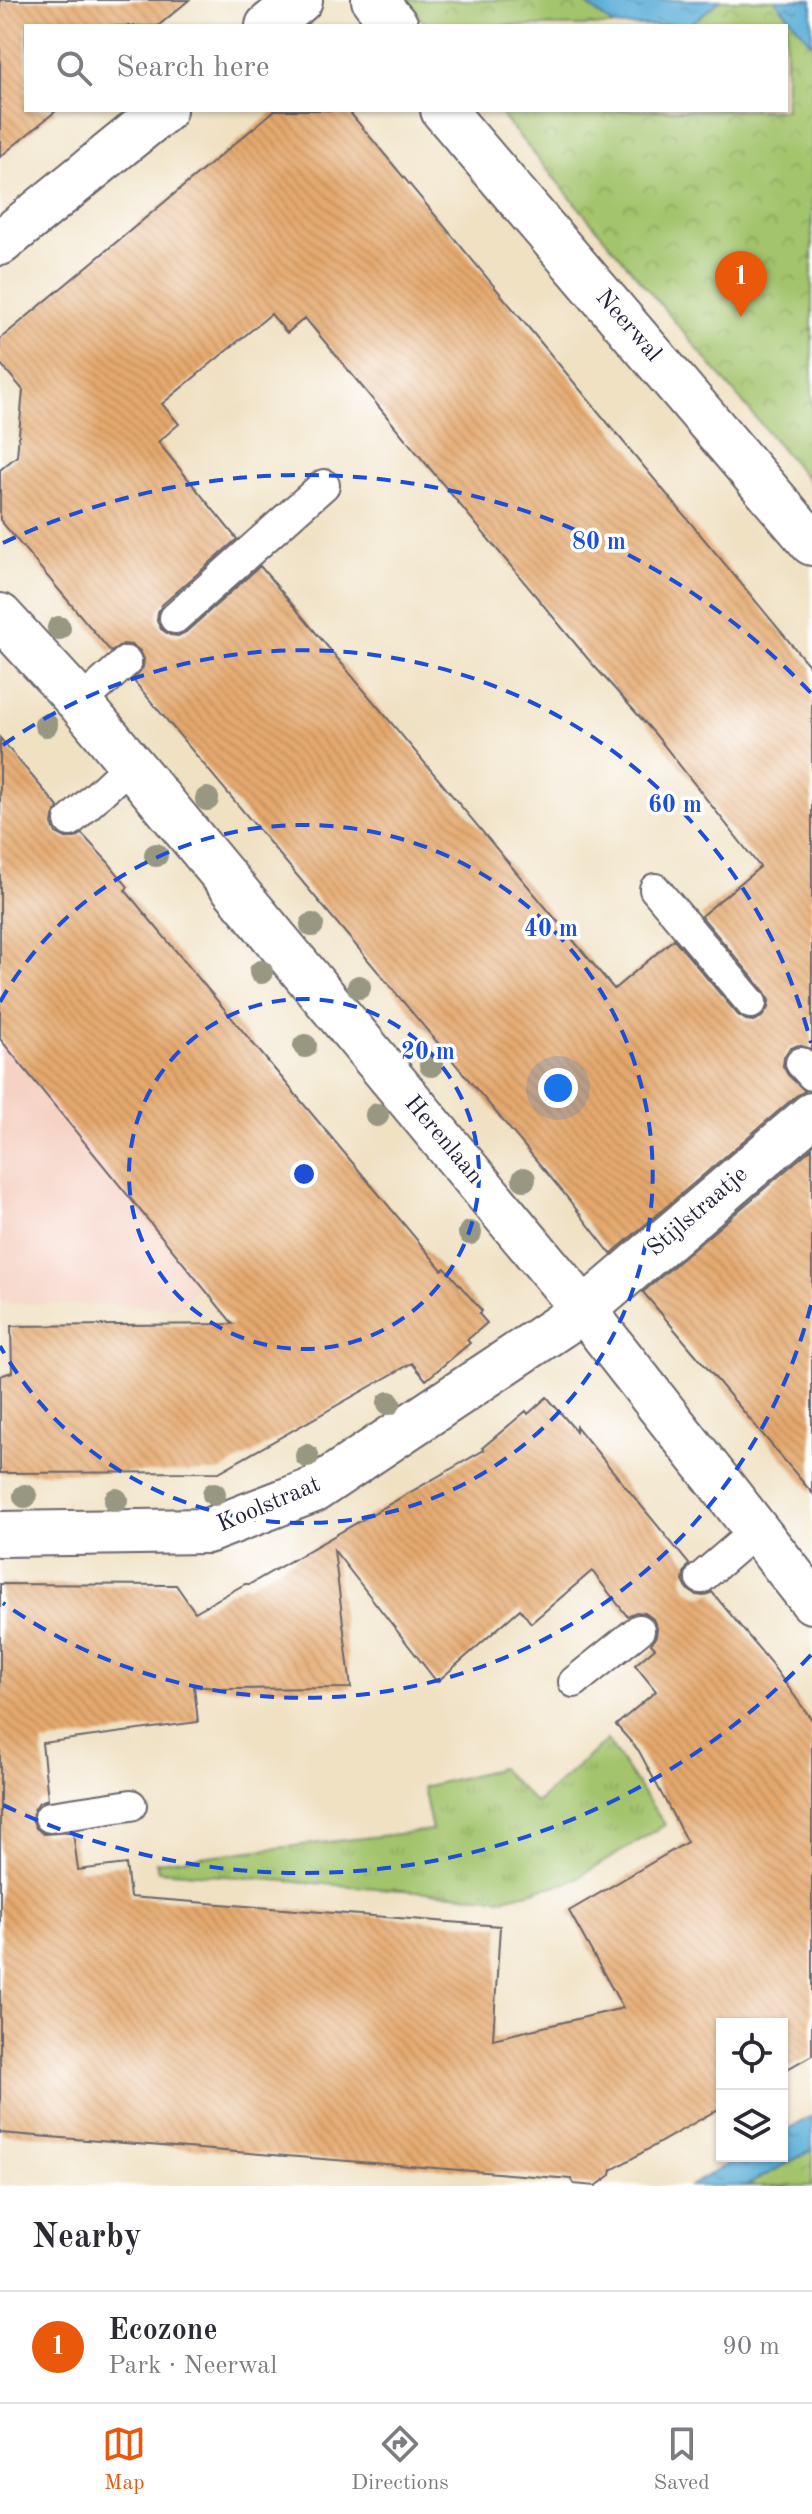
<!DOCTYPE html>
<html lang="en">
<head>
<meta charset="utf-8">
<style>
  :root { --surface:#fff; --page:#f2f2f3; --text:#2b2b33; --muted:#7c7c81; --line:#e1e1e2; --accent:#ea580c }
  body { margin:0; font-family:"Old Standard TT",serif; background:var(--page); color:var(--text) }
  .controls { position:absolute; right:24px; bottom:24px; display:grid; overflow:hidden; border-radius:0px; box-shadow:0 2px 6px #0004 }
  .controls button { width:72px; height:72px; display:grid; place-items:center; padding:0; border:0; border-bottom:2px solid var(--line); background:var(--surface); color:var(--text); font:40px sans-serif }
  .you { position:absolute; left:558px; top:1088px; width:28px; height:28px; margin:-20px; border:6px solid #fff; border-radius:50%; background:#1a73e8; box-shadow:0 0 0 12px #1a73e833 }
  .badge { display:grid; place-items:center; width:52px; height:52px; border-radius:50%; background:var(--accent); color:#fff; font-size:26px; font-weight:700 }
  .pin { position:absolute; translate:-50% -66px; filter:drop-shadow(0 2px 4px #0008) }
  .pin::after { content:''; position:absolute; top:42px; width:28px; height:24px; background:inherit; clip-path:polygon(0 0,100% 0,50% 100%) }
  .list { margin:0; padding:0; list-style:none }
  h2 { display:flex; justify-content:space-between; align-items:center; height:104px; margin:0; padding:0 32px; font-size:34px }
  h2 small { font-size:26px; font-weight:400; color:var(--muted) }
  .list li { display:grid; grid-template-columns:52px 1fr auto; gap:24px; align-items:center; box-sizing:border-box; height:112px; padding:0 32px; border-top:2px solid var(--line) }
  .list b { display:block; font-size:30px; white-space:nowrap }
  .list p { margin:0; font-size:26px; white-space:nowrap; color:var(--muted) }
  .list em { font-size:26px; font-style:normal; color:var(--muted) }
  .icon { flex:none; width:44px; height:44px; fill:none; stroke:currentColor; stroke-width:2; stroke-linecap:round; stroke-linejoin:round }
  .map { position:relative; flex:none; width:812px; height:2186px; overflow:hidden }
  .search { position:absolute; background:var(--surface); box-shadow:0 2px 6px #0004; left:24px; right:24px; top:24px; height:88px; display:flex; align-items:center; gap:20px; box-sizing:border-box; padding:0 28px; border-radius:0px; color:var(--muted); font-size:30px }
  .sheet { height:216px; background:var(--surface) }
  nav { display:flex; justify-content:space-around; align-items:center; box-sizing:border-box; height:112px; border-top:2px solid var(--line); background:var(--surface); font-size:22px; color:var(--muted) }
  nav a { display:grid; justify-items:center; gap:4px }
  nav .on { color:var(--accent) }
  .map>svg:first-child { display:block }
</style>
</head>
<body>
<div class="map">
<svg width="812" height="2186" viewBox="0 0 812 2186">
  <defs>
    <pattern id="grass-tufts" width="24" height="20" patternUnits="userSpaceOnUse" patternTransform="scale(2)"><rect width="24" height="20" fill="#a3c46c"/><path d="M3 7l-1-3M5 7V3M7 7l1-3M15 17l-1-3M17 17v-4M19 17l1-3" fill="none" stroke="#8ca85e"/></pattern>
    <pattern id="park-crowns" width="20" height="18" patternUnits="userSpaceOnUse" patternTransform="scale(2)"><rect width="20" height="18" fill="#a3c46c"/><path d="M2 6a3 3 0 1 1 6 0M12 15a3 3 0 1 1 6 0" fill="none" stroke="#8ca85e"/></pattern>
    <pattern id="water-ripples" width="26" height="14" patternUnits="userSpaceOnUse" patternTransform="scale(2)"><rect width="26" height="14" fill="#5cafd8"/><path d="M2 4q2-2 4 0t4 0M15 11q2-2 4 0t4 0" fill="none" stroke="#4c8eb0"/></pattern>
    <pattern id="building-back-hatch" width="6" height="6" patternUnits="userSpaceOnUse" patternTransform="scale(2)"><rect width="6" height="6" fill="#e4a86d"/><path d="M-1 5l2 2M0 0l6 6M5-1l2 2" fill="none" stroke="#c3905f"/></pattern>
  </defs>
  <rect width="100%" height="100%" fill="#fff"/>
  <filter id="ink" filterUnits="userSpaceOnUse"><feTurbulence type="fractalNoise" baseFrequency=".0125" numOctaves="2"/><feDisplacementMap in="SourceGraphic" scale="16" xChannelSelector="R" yChannelSelector="G"/><feConvolveMatrix kernelMatrix="1 2 1 2 8 2 1 2 1" color-interpolation-filters="sRGB"/></filter>
  <filter id="wash" filterUnits="userSpaceOnUse"><feTurbulence type="fractalNoise" baseFrequency=".006" numOctaves="4" result="noise"/><feDisplacementMap in="SourceGraphic" scale="32" xChannelSelector="R" yChannelSelector="G"/><feGaussianBlur stdDeviation="1.8" result="paint"/><feColorMatrix in="noise" values="0 0 0 0 0 0 0 0 0 0 0 0 0 0 0 0 0 1.4 0 .05"/><feComposite in="paint" operator="in"/></filter>
  <g filter="url(#wash)">
    <rect width="100%" height="100%" fill="#f0e1c3"/>
    <!-- built -->
    <path fill="#f6d2c4" d="M 0,1039 L 201,1284 L 179,1307 L 0,1303 Z"/>
    <!-- grass -->
    <path fill="url(#grass-tufts)" stroke="#627354" stroke-width="2" d="M 607,1740 L 665,1825 L 570,1882 L 504,1898 L 158,1871 L 156,1862 L 432,1830 L 423,1787 L 500,1768 L 536,1803 Z"/>
    <!-- park -->
    <path fill="url(#park-crowns)" stroke="#627354" stroke-width="2" d="M 406,0 L 812,0 L 812,485 L 497,110 L 786,110 L 786,26 L 427,26 Z
      M 812,2131 L 812,2186 L 713,2186 L 782,2156 Z"/>
    <!-- water -->
    <path fill="url(#water-ripples)" stroke="#3f688a" stroke-width="2" d="M 581,0 L 721,0 L 688,26 L 614,26 Z
      M 775,0 L 812,0 L 812,44 Z
      M 812,2116 L 812,2150 L 746,2186 L 690,2186 L 742,2156 L 782,2156 L 782,2133 Z"/>
    <g id="blocks">
      <!-- building -->
      <path fill="url(#building-back-hatch)" fill-rule="evenodd" d="M 0,0 L 189,0 L 158,26 L 26,26 L 26,110 L 57,110 L 0,157 Z
        M 275,110 L 356,110 L 351,114 L 812,669 L 812,1049 L 798,1045 L 789,1049 L 784,1057 L 783,1066 L 788,1075 L 805,1091 L 796,1096 L 611,1254 L 562,1191 L 133,680 L 143,667 L 144,659 L 140,651 L 132,645 L 123,644 L 111,652 L 0,520 L 0,470 L 17,456 L 23,390 L 0,363 L 0,339 ZM 271,314 L 287,333 L 305,318 L 588,659 L 655,734 L 760,867 L 701,916 L 765,992 L 769,1001 L 768,1008 L 762,1017 L 753,1021 L 746,1020 L 738,1015 L 674,939 L 614,989 L 260,566 L 186,632 L 178,636 L 170,635 L 161,629 L 157,621 L 158,612 L 162,605 L 237,539 L 158,442 L 179,424 L 162,404 Z
        M 0,738 L 58,807 L 53,817 L 52,824 L 56,833 L 66,838 L 75,838 L 82,834 L 108,862 L 128,887 L 125,890 L 442,1270 L 445,1268 L 482,1311 L 479,1314 L 487,1323 L 467,1340 L 470,1343 L 426,1380 L 412,1363 L 219,1472 L 0,1473 L 0,1376 L 12,1372 L 11,1326 L 233,1324 L 0,1039 Z
        M 812,1148 L 812,1493 L 643,1292 Z
        M 547,1397 L 576,1431 L 576,1426 L 689,1564 L 684,1573 L 683,1581 L 687,1589 L 696,1595 L 704,1596 L 712,1592 L 770,1662 L 812,1720 L 812,2055 L 782,2072 L 782,2024 L 722,2024 L 722,2107 L 612,2170 L 611,2175 L 596,2186 L 574,2184 L 571,2179 L 0,2133 L 0,1584 L 176,1585 L 195,1612 L 245,1584 L 250,1584 L 484,1450 L 482,1448 L 526,1411 L 528,1414 ZM 334,1550 L 437,1682 L 520,1609 L 531,1623 L 592,1571 L 627,1616 L 636,1612 L 645,1613 L 653,1619 L 657,1628 L 656,1636 L 651,1644 L 655,1648 L 635,1665 L 656,1691 L 616,1725 L 639,1751 L 687,1842 L 569,1911 L 623,2008 L 493,2039 L 500,1926 L 130,1897 L 126,1864 L 78,1870 L 73,1832 L 44,1834 L 36,1828 L 32,1819 L 34,1810 L 39,1802 L 48,1799 L 42,1743 L 198,1722 L 194,1686 L 229,1689 L 351,1688 Z"/>
    </g>
  </g>
  <g filter="url(#ink)">
    <use href="#blocks" fill-opacity="0" stroke="#6a656b" stroke-width="2"/>
    <g fill="none" stroke-linecap="round" stroke-linejoin="round">
      <!-- service casing -->
      <g stroke="#6a656b" stroke-width="34">
        <path id="service" d="M 175,618 L 324,485
          M 80,703 L 126,662
          M 70,821 L 131,764
          M 655,889 L 751,1003
          M 801,1063 L 812,1075
          M 701,1578 L 757,1530
          M 574,1682 L 639,1630
          M 50,1817 L 131,1805"/>
      </g>
      <!-- minor casing -->
      <g stroke="#6a656b" stroke-width="48">
        <path id="minor" d="M 374,0 L 396,26
          M 268,26 L 300,0
          M 443,110 L 812,543
          M 0,243 L 164,110
          M 0,616 L 80,703 L 584,1310 L 812,1601
          M 0,1534 L 207,1531 L 314,1490 L 584,1310 L 812,1115"/>
      </g>
      <!-- service -->
      <use href="#service" stroke="#fff" stroke-width="30"/>
      <!-- minor -->
      <use href="#minor" stroke="#fff" stroke-width="44"/>
    </g>
    <!-- trees -->
    <g fill="#979782">
      <circle cx="59" cy="628" r="12"/>
      <circle cx="46" cy="725" r="12"/>
      <circle cx="207" cy="799" r="12"/>
      <circle cx="156" cy="855" r="12"/>
      <circle cx="312" cy="925" r="12"/>
      <circle cx="261" cy="972" r="12"/>
      <circle cx="359" cy="987" r="12"/>
      <circle cx="305" cy="1046" r="12"/>
      <circle cx="431" cy="1065" r="12"/>
      <circle cx="377" cy="1115" r="12"/>
      <circle cx="524" cy="1179" r="12"/>
      <circle cx="470" cy="1233" r="12"/>
      <circle cx="389" cy="1403" r="12"/>
      <circle cx="307" cy="1456" r="12"/>
      <circle cx="214" cy="1494" r="12"/>
      <circle cx="25" cy="1496" r="12"/>
      <circle cx="116" cy="1500" r="12"/>
    </g>
  </g>
  <!-- distance rings -->
  <g fill="none" stroke="#1d4ed8" stroke-width="4" stroke-dasharray="14 10">
    <circle cx="304" cy="1174" r="175"/>
    <path d="M0 1002A349 349 0 1 1 0 1346"/>
    <path d="M811 1305A524 524 0 0 1 3 1603M3 745A524 524 0 0 1 811 1043"/>
    <path d="M811 1655A699 699 0 0 1 3 1805M3 543A699 699 0 0 1 811 693"/>
  </g>
  <g text-anchor="middle" dominant-baseline="central" stroke-width="7" stroke-linejoin="round" paint-order="stroke">
    <!-- street labels -->
    <g font-size="24" fill="#22223b" stroke="#fff">
      <text transform="translate(628 326) rotate(49)">Neerwal</text>
      <text transform="translate(443 1140) rotate(50)">Herenlaan</text>
      <text transform="translate(698 1212) rotate(-41)">Stijlstraatje</text>
      <text transform="translate(269 1505) rotate(-23)">Koolstraat</text>
    </g>
  </g>
  <circle cx="304" cy="1174" r="12" fill="#1d4ed8" stroke="#fff" stroke-width="4"/>
  <g font-size="24" text-anchor="middle" font-weight="bold" fill="#1d4ed8" stroke="#fff" stroke-width="7" stroke-linejoin="round" paint-order="stroke">
    <text x="599" y="549">80 m</text>
    <text x="675" y="812">60 m</text>
    <text x="551" y="936">40 m</text>
    <text x="428" y="1059">20 m</text>
  </g>
</svg>
<div class="controls">
<button><svg class="icon" aria-label="locate" viewBox="0 0 24 24"><circle cx="12" cy="12" r="6"/><path d="M12 2v4M12 18v4M2 12h4M18 12h4"/></svg></button>
<button><svg class="icon" aria-label="layers" viewBox="0 0 24 24"><path d="M12 4l9 5-9 5-9-5zM3 14l9 5 9-5"/></svg></button>
</div>
<div class="you"></div>
<div class="pin badge" style="left:741px;top:317px">1</div>
<div class="search"><svg class="icon" aria-label="search" viewBox="0 0 24 24"><circle cx="10" cy="10" r="6"/><path d="M15 15l6 6"/></svg>Search here</div>
</div>
<section class="sheet">
<h2>Nearby<small></small></h2>
<ul class="list">
<li><span class="badge">1</span><div><b>Ecozone</b><p>Park · Neerwal</p></div><em>90 m</em></li>
</ul>
</section>
<nav>
<a class="on"><svg class="icon" aria-label="map" viewBox="0 0 24 24"><path d="M3 6l6-2 6 2 6-2v14l-6 2-6-2-6 2zM9 4v14M15 6v14"/></svg>Map</a>
<a><svg class="icon" aria-label="directions" viewBox="0 0 24 24"><path d="M12 3l9 9-9 9-9-9zM9 14v-3h6M13 9l2 2-2 2"/></svg>Directions</a>
<a><svg class="icon" aria-label="saved" viewBox="0 0 24 24"><path d="M7 4h10v16l-5-4-5 4z"/></svg>Saved</a>
</nav>
</body>
</html>
